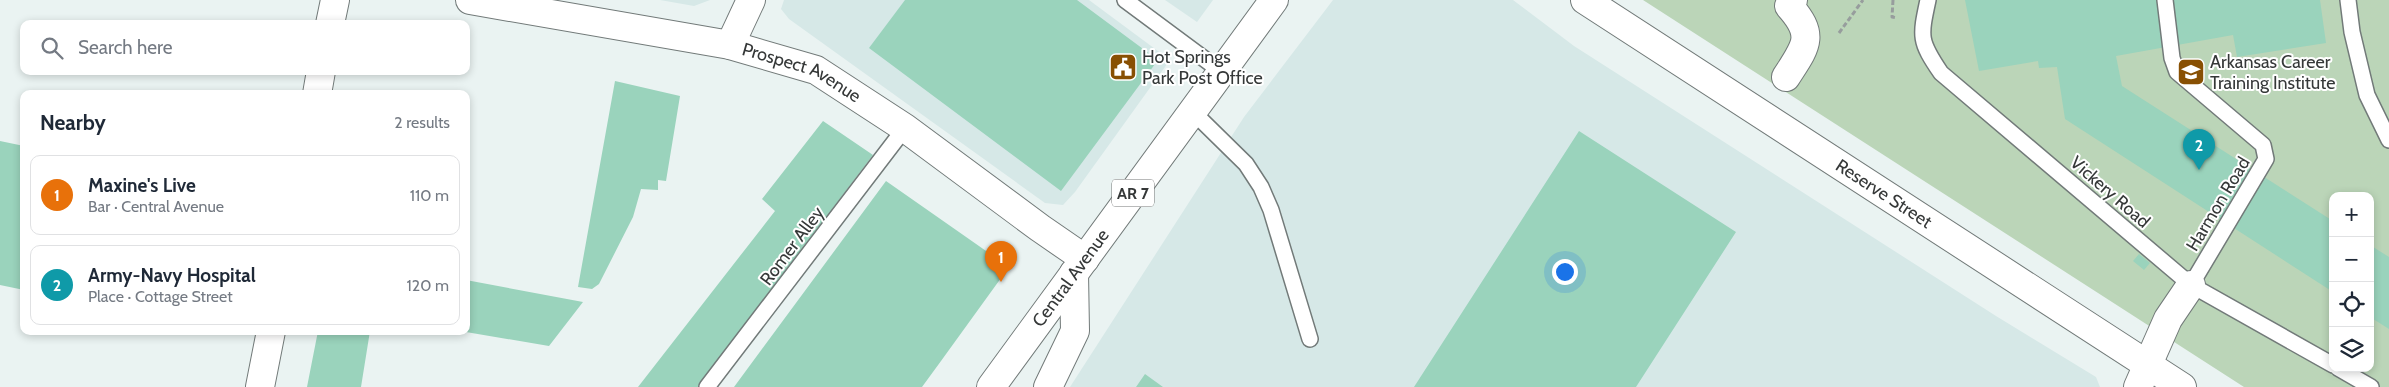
<!DOCTYPE html>
<html lang="en">
<head>
<meta charset="utf-8">
<style>
  :root { --surface:#fff; --page:#f6f6f7; --text:#1f2937; --muted:#747a83; --line:#e0e1e3; --accent:#885003 }
  body { margin:0; font-family:Cabin,sans-serif; background:var(--page); color:var(--text) }
  .controls { position:absolute; right:15px; bottom:15px; display:grid; overflow:hidden; border-radius:10px; box-shadow:0 2px 8px #0003 }
  .controls button { width:45px; height:45px; display:grid; place-items:center; padding:0; border:0; border-bottom:1px solid var(--line); background:var(--surface); color:var(--text); font:25px sans-serif }
  .you { position:absolute; left:1564px; top:271px; width:18px; height:18px; margin:-12px; border:4px solid #fff; border-radius:50%; background:#1a73e8; box-shadow:0 0 0 8px #1a73e833 }
  .badge { display:grid; place-items:center; width:32px; height:32px; border-radius:50%; background:var(--accent); color:#fff; font-size:16px; font-weight:700 }
  .pin { position:absolute; translate:-50% -41px; filter:drop-shadow(0 1px 2px #0008) }
  .pin::after { content:''; position:absolute; top:26px; width:18px; height:15px; background:inherit; clip-path:polygon(0 0,100% 0,50% 100%) }
  .list { margin:0; padding:0; list-style:none }
  h2 { display:flex; justify-content:space-between; align-items:center; height:65px; margin:0; padding:0 20px; font-size:21px }
  h2 small { font-size:16px; font-weight:400; color:var(--muted) }
  .list li { display:grid; grid-template-columns:32px 1fr auto; gap:15px; align-items:center; box-sizing:border-box; height:80px; margin:0 10px 10px; padding:0 10px; border:1px solid var(--line); border-radius:10px }
  .list b { display:block; font-size:19px; white-space:nowrap }
  .list p { margin:0; font-size:16px; white-space:nowrap; color:var(--muted) }
  .list em { font-size:16px; font-style:normal; color:var(--muted) }
  .icon { flex:none; width:28px; height:28px; fill:none; stroke:currentColor; stroke-width:2; stroke-linecap:round; stroke-linejoin:round }
  .map { position:relative; flex:none; width:2389px; height:387px; overflow:hidden }
  .search { position:absolute; background:var(--surface); box-shadow:0 2px 8px #0003; left:20px; top:20px; width:450px; height:55px; display:flex; align-items:center; gap:12px; box-sizing:border-box; padding:0 18px; border-radius:10px; color:var(--muted); font-size:19px }
  .panel { position:absolute; background:var(--surface); box-shadow:0 2px 8px #0003; left:20px; top:90px; width:450px; height:245px; border-radius:10px }
  .map>svg:first-child { display:block }
</style>
</head>
<body>
<div class="map">
<svg width="2389" height="387" viewBox="0 0 2389 387">
  <rect width="100%" height="100%" fill="#eaf3f2"/>
  <!-- built -->
  <path fill="#d6e8e7" d="M 660,0 L 710,0 L 694,6 Z
    M 784,0 L 1089,0 L 1170,60 L 1075,192 L 1063,205 L 1045,203 L 789,19 L 781,9 Z
    M 1165,0 L 1213,0 L 1197,22 Z
    M 1333,0 L 1513,0 L 1574,46 L 1996,316 L 2096,377 L 2100,387 L 1070,387 L 1244,117 Z"/>
  <!-- green -->
  <path fill="#bbd5b8" fill-rule="evenodd" d="M 1643,0 L 2389,0 L 2389,387 L 2244,387 ZM 2333,196 L 2370,196 L 2370,368 L 2333,368 Z"/>
  <!-- building -->
  <path fill="#9ad3bc" d="M 905,0 L 1077,0 L 1158,60 L 1061,191 L 869,48 Z
    M 1965,0 L 2320,0 L 2326,43 L 2237,57 L 2233,35 L 2116,56 L 2122,86 L 2333,221 L 2333,292 L 2065,119 L 2057,67 L 2039,68 L 2038,61 L 1979,71 Z
    M 615,81 L 680,96 L 666,181 L 658,180 L 658,190 L 641,189 L 633,217 L 599,284 L 592,289 L 578,287 Z
    M 823,121 L 873,155 L 698,387 L 638,387 L 775,211 L 762,199 Z
    M 1579,131 L 1736,232 L 1636,387 L 1414,387 Z
    M 0,141 L 24,146 L 24,290 L 0,285 Z
    M 886,181 L 1009,267 L 941,361 L 922,387 L 734,387 Z
    M 2370,245 L 2389,257 L 2389,329 L 2370,317 Z
    M 2139,254 L 2150,263 L 2144,270 L 2133,261 Z
    M 466,280 L 583,302 L 549,346 L 466,332 Z
    M 318,331 L 370,331 L 361,387 L 307,387 Z
    M 1145,374 L 1163,387 L 1136,387 Z"/>
  <g fill="none" stroke-linecap="round" stroke-linejoin="round">
    <!-- lane casing -->
    <g stroke="#727a79" stroke-width="18">
      <path id="lane" d="M 1125,0 L 1222,72
        M 1928,0 C 1920,37 1919,41 1941,73 L 2191,285 L 2333,365
        M 2165,0 L 2172,58 L 2177,72 L 2263,145 L 2266,159 L 2191,285
        M 2348,0 L 2352,32 L 2367,95 L 2389,140
        M 1192,111 L 1246,164 L 1261,187 L 1271,210 L 1310,339
        M 2338,368 L 2371,387
        M 707,387 L 905,128"/>
    </g>
    <!-- street casing -->
    <g stroke="#727a79" stroke-width="30">
      <g id="street">
        <path id="s1" d="M 470,0 L 730,45 L 816,70 L 905,128 L 1040,228 L 1085,259"/>
        <path d="M 330,24 L 335,0"/>
        <path d="M 730,45 L 751,0"/>
        <path d="M 1786,77 C 1806,46 1816,36 1789,6 L 1793,0"/>
        <path d="M 317,94 L 321,71"/>
        <path d="M 260,387 L 271,331"/>
        <path d="M 2138,387 L 2168,319 L 2191,285"/>
      </g>
    </g>
    <!-- secondary casing -->
    <g stroke="#727a79" stroke-width="30">
      <g id="secondary">
        <path id="s2" d="M 1585,0 L 2182,387"/>
      </g>
    </g>
    <!-- primary casing -->
    <g stroke="#727a79" stroke-width="30">
      <g id="primary">
        <path id="s3" d="M 991,387 L 1274,0"/>
        <path d="M 1048,387 L 1075,331 L 1074,273"/>
      </g>
    </g>
    <!-- path -->
    <path stroke="#979d9d" stroke-width="3" stroke-dasharray="5 2.5" stroke-linecap="butt" d="M 1893,0 L 1892,17 L 1897,18
      M 1839,33 L 1863,0"/>
    <!-- lane -->
    <use href="#lane" stroke="#fff" stroke-width="15"/>
    <!-- street -->
    <use href="#street" stroke="#fff" stroke-width="28"/>
    <!-- secondary -->
    <use href="#secondary" stroke="#fff" stroke-width="28"/>
    <!-- primary -->
    <use href="#primary" stroke="#fff" stroke-width="28"/>
  </g>
  <!-- icons -->
  <defs>
    <g id="civic-square" transform="scale(1.4375)"><rect x="-9" y="-9" width="18" height="18" rx="4" fill="#885003" stroke="#fff"/><path d="M-.6-6.5H3V-4.5H.6V-3L4-1V1h2V6H-6V1h2V-1L-.6-3ZM-1.2 2.5V6h2.4V2.5Z" fill="#fff"/></g>
    <g id="university-square" transform="scale(1.4375)"><rect x="-9" y="-9" width="18" height="18" rx="4" fill="#885003" stroke="#fff"/><path d="M0-5L7-2L0 1L-7-2ZM-4 1L0 2.5L4 1V4Q0 6-4 4Z" fill="#fff"/></g>
  </defs>
  <g fill-rule="evenodd">
    <use href="#civic-square" x="1123" y="67"/>
    <use href="#university-square" x="2191" y="72"/>
  </g>
  <g text-anchor="middle" dominant-baseline="central" stroke-width="4" stroke-linejoin="round" paint-order="stroke">
    <!-- shield labels -->
    <rect fill="#fff" stroke="#727474" stroke-width="1" x="1112" y="179.5" width="42" height="27" rx="4"/>
    <g font-size="16" font-weight="bold" fill="#353838">
      <text x="1133" y="193">AR 7</text>
    </g>
    <!-- poi labels -->
    <g font-size="18" fill="#353838" stroke="#fff" text-anchor="start">
      <text x="1142" y="57">Hot Springs<tspan x="1142" dy="21">Park Post Office</tspan></text>
      <text x="2210" y="62">Arkansas Career<tspan x="2210" dy="21">Training Institute</tspan></text>
    </g>
    <!-- street labels -->
    <g font-size="18" fill="#353838" stroke="#fff">
      <text stroke="none"><textPath href="#s1" startOffset="341">Prospect Avenue</textPath></text>
      <text transform="translate(2110 192) rotate(41)">Vickery Road</text>
      <text stroke="none"><textPath href="#s2" startOffset="356">Reserve Street</textPath></text>
      <text transform="translate(2218 204) rotate(-59)">Harmon Road</text>
      <text transform="translate(792 246) rotate(-53)">Romer Alley</text>
      <text stroke="none"><textPath href="#s3" startOffset="135">Central Avenue</textPath></text>
    </g>
  </g>
</svg>
<div class="controls">
<button>+</button>
<button>−</button>
<button><svg class="icon" aria-label="locate" viewBox="0 0 24 24"><circle cx="12" cy="12" r="6"/><path d="M12 2v4M12 18v4M2 12h4M18 12h4"/></svg></button>
<button><svg class="icon" aria-label="layers" viewBox="0 0 24 24"><path d="M12 4l9 5-9 5-9-5zM3 14l9 5 9-5"/></svg></button>
</div>
<div class="you"></div>
<div class="pin badge" style="left:1001px;top:282px;background:#e8710a">1</div>
<div class="pin badge" style="left:2199px;top:170px;background:#0f9aa8">2</div>
<div class="search"><svg class="icon" aria-label="search" viewBox="0 0 24 24"><circle cx="10" cy="10" r="6"/><path d="M15 15l6 6"/></svg>Search here</div>
<section class="panel">
<h2>Nearby<small>2 results</small></h2>
<ul class="list">
<li><span class="badge" style="background:#e8710a">1</span><div><b>Maxine's Live</b><p>Bar · Central Avenue</p></div><em>110 m</em></li>
<li><span class="badge" style="background:#0f9aa8">2</span><div><b>Army-Navy Hospital</b><p>Place · Cottage Street</p></div><em>120 m</em></li>
</ul>
</section>
</div>
</body>
</html>
